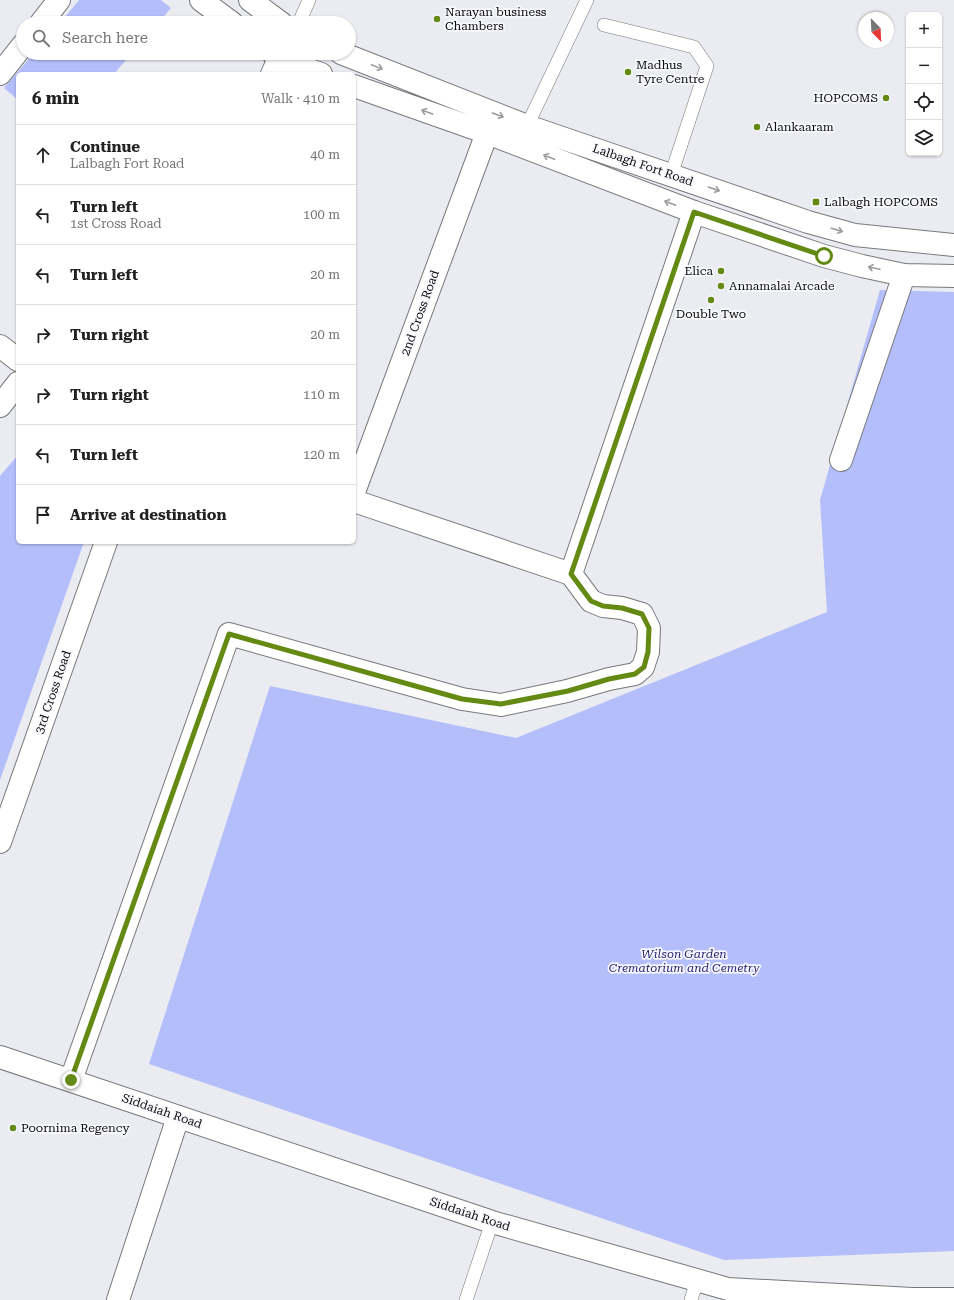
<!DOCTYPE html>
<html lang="en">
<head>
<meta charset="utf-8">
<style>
  :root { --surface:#fff; --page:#f2f2f2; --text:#222; --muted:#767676; --line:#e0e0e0 }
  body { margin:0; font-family:"Roboto Serif",serif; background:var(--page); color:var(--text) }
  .controls { position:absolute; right:12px; top:12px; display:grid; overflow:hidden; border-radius:6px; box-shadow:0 1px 3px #0004 }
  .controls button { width:36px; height:36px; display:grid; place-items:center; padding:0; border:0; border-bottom:1px solid var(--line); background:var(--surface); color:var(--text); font:20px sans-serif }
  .compass { position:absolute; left:858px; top:12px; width:36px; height:36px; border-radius:50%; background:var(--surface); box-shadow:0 1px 3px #0004; rotate:156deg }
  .stop { position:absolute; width:12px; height:12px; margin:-9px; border:3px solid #648a13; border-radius:50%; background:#fff }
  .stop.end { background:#648a13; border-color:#fff; box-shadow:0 1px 4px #0008 }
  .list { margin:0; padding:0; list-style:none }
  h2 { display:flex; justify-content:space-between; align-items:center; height:52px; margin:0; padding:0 16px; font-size:17px }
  h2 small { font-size:13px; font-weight:400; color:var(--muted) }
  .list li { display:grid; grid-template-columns:26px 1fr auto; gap:12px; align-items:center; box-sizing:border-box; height:60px; padding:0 16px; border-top:1px solid var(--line) }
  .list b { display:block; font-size:15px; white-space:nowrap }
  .list p { margin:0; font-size:13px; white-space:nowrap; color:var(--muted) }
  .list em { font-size:13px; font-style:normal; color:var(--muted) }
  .icon { flex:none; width:22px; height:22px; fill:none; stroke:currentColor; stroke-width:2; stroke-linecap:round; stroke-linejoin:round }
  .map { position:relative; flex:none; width:954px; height:1300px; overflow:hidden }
  .search { position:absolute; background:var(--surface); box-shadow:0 1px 3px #0004; left:16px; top:16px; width:340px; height:44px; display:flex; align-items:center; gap:10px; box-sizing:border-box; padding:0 14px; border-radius:22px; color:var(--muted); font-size:15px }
  .panel { position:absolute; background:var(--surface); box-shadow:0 1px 3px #0004; left:16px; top:72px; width:340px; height:472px; border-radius:6px }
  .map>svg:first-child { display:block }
</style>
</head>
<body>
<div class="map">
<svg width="954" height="1300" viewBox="0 0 954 1300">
  <rect width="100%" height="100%" fill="#eaecf1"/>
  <!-- green -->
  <path fill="#b4befa" d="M 79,0 L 161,0 L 171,8 L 158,23 L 60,23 Z
    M 34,53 L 132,53 L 114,74 L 18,74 L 18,100 L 4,88 Z
    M 880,290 L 954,292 L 954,1251 L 724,1260 L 149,1064 L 270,686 L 516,738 L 827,612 L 820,500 Z
    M 18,455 L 18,542 L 84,542 L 0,780 L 0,476 Z"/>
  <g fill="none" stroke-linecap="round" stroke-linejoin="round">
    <!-- service casing -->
    <g stroke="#78797e" stroke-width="14">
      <path id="service" d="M 299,23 L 309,0
        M 604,25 L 694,47 L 707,66 L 671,175
        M 527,126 L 587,0
        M 466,1300 L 492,1222
        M 691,1300 L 697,1280"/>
    </g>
    <!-- minor casing -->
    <g stroke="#78797e" stroke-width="24">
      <path id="minor" d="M 41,23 L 59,0
        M 0,74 L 23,45
        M 272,74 L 280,57
        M 0,346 L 18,360
        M 0,406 L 18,383
        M 841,460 L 904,275
        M 354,492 L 487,133
        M 571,574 L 694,212
        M 0,842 L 106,542
        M 71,1080 L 229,634 L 462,699 L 501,705 L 567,691 L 609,679 L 635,674 L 643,667 L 648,652 L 649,628 L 642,614 L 622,608 L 603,606 L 591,601 L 571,574 L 354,501
        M 118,1300 L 178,1117"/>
    </g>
    <!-- secondary casing -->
    <g stroke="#78797e" stroke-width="24">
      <path id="secondary" d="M 0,1057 L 492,1222 L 728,1289 L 912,1299 L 954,1299"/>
    </g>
    <!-- primary casing -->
    <g stroke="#78797e" stroke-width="24">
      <path id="primary" d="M 201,0 L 232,23
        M 250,0 L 281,23
        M 273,53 L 295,65 L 321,74
        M 341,53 L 527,126 L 808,222 L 855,235 L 954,245
        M 354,86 L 487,133 L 694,212 L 824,256 L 862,266 L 904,275 L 954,276"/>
    </g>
    <!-- service -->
    <use href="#service" stroke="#fff" stroke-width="13"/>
    <!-- minor -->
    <use href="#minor" stroke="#fff" stroke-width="22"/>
    <!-- secondary -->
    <use href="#secondary" stroke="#fff" stroke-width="22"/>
    <!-- primary -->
    <use href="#primary" stroke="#fff" stroke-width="22"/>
  </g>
  <!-- one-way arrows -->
  <defs><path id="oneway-shaft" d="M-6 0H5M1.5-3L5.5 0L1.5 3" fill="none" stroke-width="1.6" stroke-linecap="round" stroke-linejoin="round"/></defs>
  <g stroke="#9d9d9e">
    <use href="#oneway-shaft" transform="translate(377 67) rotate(22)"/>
    <use href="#oneway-shaft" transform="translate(427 112) rotate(-160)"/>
    <use href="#oneway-shaft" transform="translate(498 115) rotate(20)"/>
    <use href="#oneway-shaft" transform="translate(549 157) rotate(-159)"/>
    <use href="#oneway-shaft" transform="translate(714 189) rotate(19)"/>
    <use href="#oneway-shaft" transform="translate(670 203) rotate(-159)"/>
    <use href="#oneway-shaft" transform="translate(837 230) rotate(16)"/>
    <use href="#oneway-shaft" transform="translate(874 268) rotate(-168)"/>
  </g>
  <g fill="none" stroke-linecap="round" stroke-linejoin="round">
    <!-- route -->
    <path stroke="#648a13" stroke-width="5" d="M 71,1080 L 229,634 L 462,699 L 501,704 L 568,691 L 609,679 L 635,674 L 644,667 L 648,652 L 649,628 L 642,614 L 622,608 L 603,606 L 591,601 L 571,574 L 694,212 L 824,256"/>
  </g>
  <!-- markers -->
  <g fill="#648a13" stroke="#f8f9fe" stroke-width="1.5">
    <circle cx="437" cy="19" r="4"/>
    <circle cx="628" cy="72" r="4"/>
    <circle cx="886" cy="98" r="4"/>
    <circle cx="757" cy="127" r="4"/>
    <rect x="812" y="198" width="8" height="8" rx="2"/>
    <circle cx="721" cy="271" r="4"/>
    <circle cx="721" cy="286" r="4"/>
    <circle cx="711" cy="300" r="4"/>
    <circle cx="13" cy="1128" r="4"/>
  </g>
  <g text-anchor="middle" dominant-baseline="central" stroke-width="3.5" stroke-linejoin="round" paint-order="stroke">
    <!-- poi labels -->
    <g font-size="12" fill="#0b0b0d" stroke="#f8f9fe" text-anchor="start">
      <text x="445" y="12">Narayan business<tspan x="445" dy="14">Chambers</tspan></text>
      <text x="636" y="65">Madhus<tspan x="636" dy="14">Tyre Centre</tspan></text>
      <text x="878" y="98" text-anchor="end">HOPCOMS</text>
      <text x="765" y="127">Alankaaram</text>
      <text x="824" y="202">Lalbagh HOPCOMS</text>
      <text x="713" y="271" text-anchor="end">Elica</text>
      <text x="729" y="286">Annamalai Arcade</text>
      <text x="711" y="314" text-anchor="middle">Double Two</text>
      <text x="21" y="1128">Poornima Regency</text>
    </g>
    <!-- street labels -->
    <g font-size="12" fill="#0b0b0d" stroke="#f8f9fe">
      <text transform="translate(643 165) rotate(19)">Lalbagh Fort Road</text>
      <text transform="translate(420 313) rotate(-70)">2nd Cross Road</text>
      <text transform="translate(53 692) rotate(-71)">3rd Cross Road</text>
      <text transform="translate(162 1111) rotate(19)">Siddaiah Road</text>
      <text transform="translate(470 1214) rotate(18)">Siddaiah Road</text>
    </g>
    <!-- park labels -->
    <g font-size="12" font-style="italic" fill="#231e72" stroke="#f8f9fe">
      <text x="684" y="954">Wilson Garden<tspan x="684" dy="14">Crematorium and Cemetry</tspan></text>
    </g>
  </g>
</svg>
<div class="controls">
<button>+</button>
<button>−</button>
<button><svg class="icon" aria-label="locate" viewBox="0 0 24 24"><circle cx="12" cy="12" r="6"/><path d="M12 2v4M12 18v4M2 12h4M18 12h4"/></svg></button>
<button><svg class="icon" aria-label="layers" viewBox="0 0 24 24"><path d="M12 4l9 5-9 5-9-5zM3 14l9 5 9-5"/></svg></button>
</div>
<svg class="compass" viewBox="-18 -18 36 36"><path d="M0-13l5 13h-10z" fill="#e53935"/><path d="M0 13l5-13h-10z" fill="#767676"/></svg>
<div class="stop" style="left:824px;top:256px"></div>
<div class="stop end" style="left:71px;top:1080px"></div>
<div class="search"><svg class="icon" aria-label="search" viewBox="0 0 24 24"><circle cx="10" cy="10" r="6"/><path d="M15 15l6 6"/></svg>Search here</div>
<section class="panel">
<h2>6 min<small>Walk · 410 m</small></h2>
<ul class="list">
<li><svg class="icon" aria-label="ahead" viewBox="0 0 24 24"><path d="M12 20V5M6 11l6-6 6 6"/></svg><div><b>Continue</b><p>Lalbagh Fort Road</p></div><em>40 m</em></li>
<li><svg class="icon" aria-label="left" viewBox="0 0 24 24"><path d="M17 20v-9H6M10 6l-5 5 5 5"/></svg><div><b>Turn left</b><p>1st Cross Road</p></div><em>100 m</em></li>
<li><svg class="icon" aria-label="left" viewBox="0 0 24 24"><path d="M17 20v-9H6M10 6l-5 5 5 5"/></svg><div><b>Turn left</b></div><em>20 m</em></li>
<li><svg class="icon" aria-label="right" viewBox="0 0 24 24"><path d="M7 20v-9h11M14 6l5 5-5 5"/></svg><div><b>Turn right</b></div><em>20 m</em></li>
<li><svg class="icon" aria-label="right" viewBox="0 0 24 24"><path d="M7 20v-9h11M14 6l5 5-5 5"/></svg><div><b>Turn right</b></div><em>110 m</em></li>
<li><svg class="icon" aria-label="left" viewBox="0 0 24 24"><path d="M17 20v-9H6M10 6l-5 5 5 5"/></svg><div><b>Turn left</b></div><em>120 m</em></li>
<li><svg class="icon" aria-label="arrive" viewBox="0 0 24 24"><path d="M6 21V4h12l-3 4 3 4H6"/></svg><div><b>Arrive at destination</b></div></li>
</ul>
</section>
</div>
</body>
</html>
